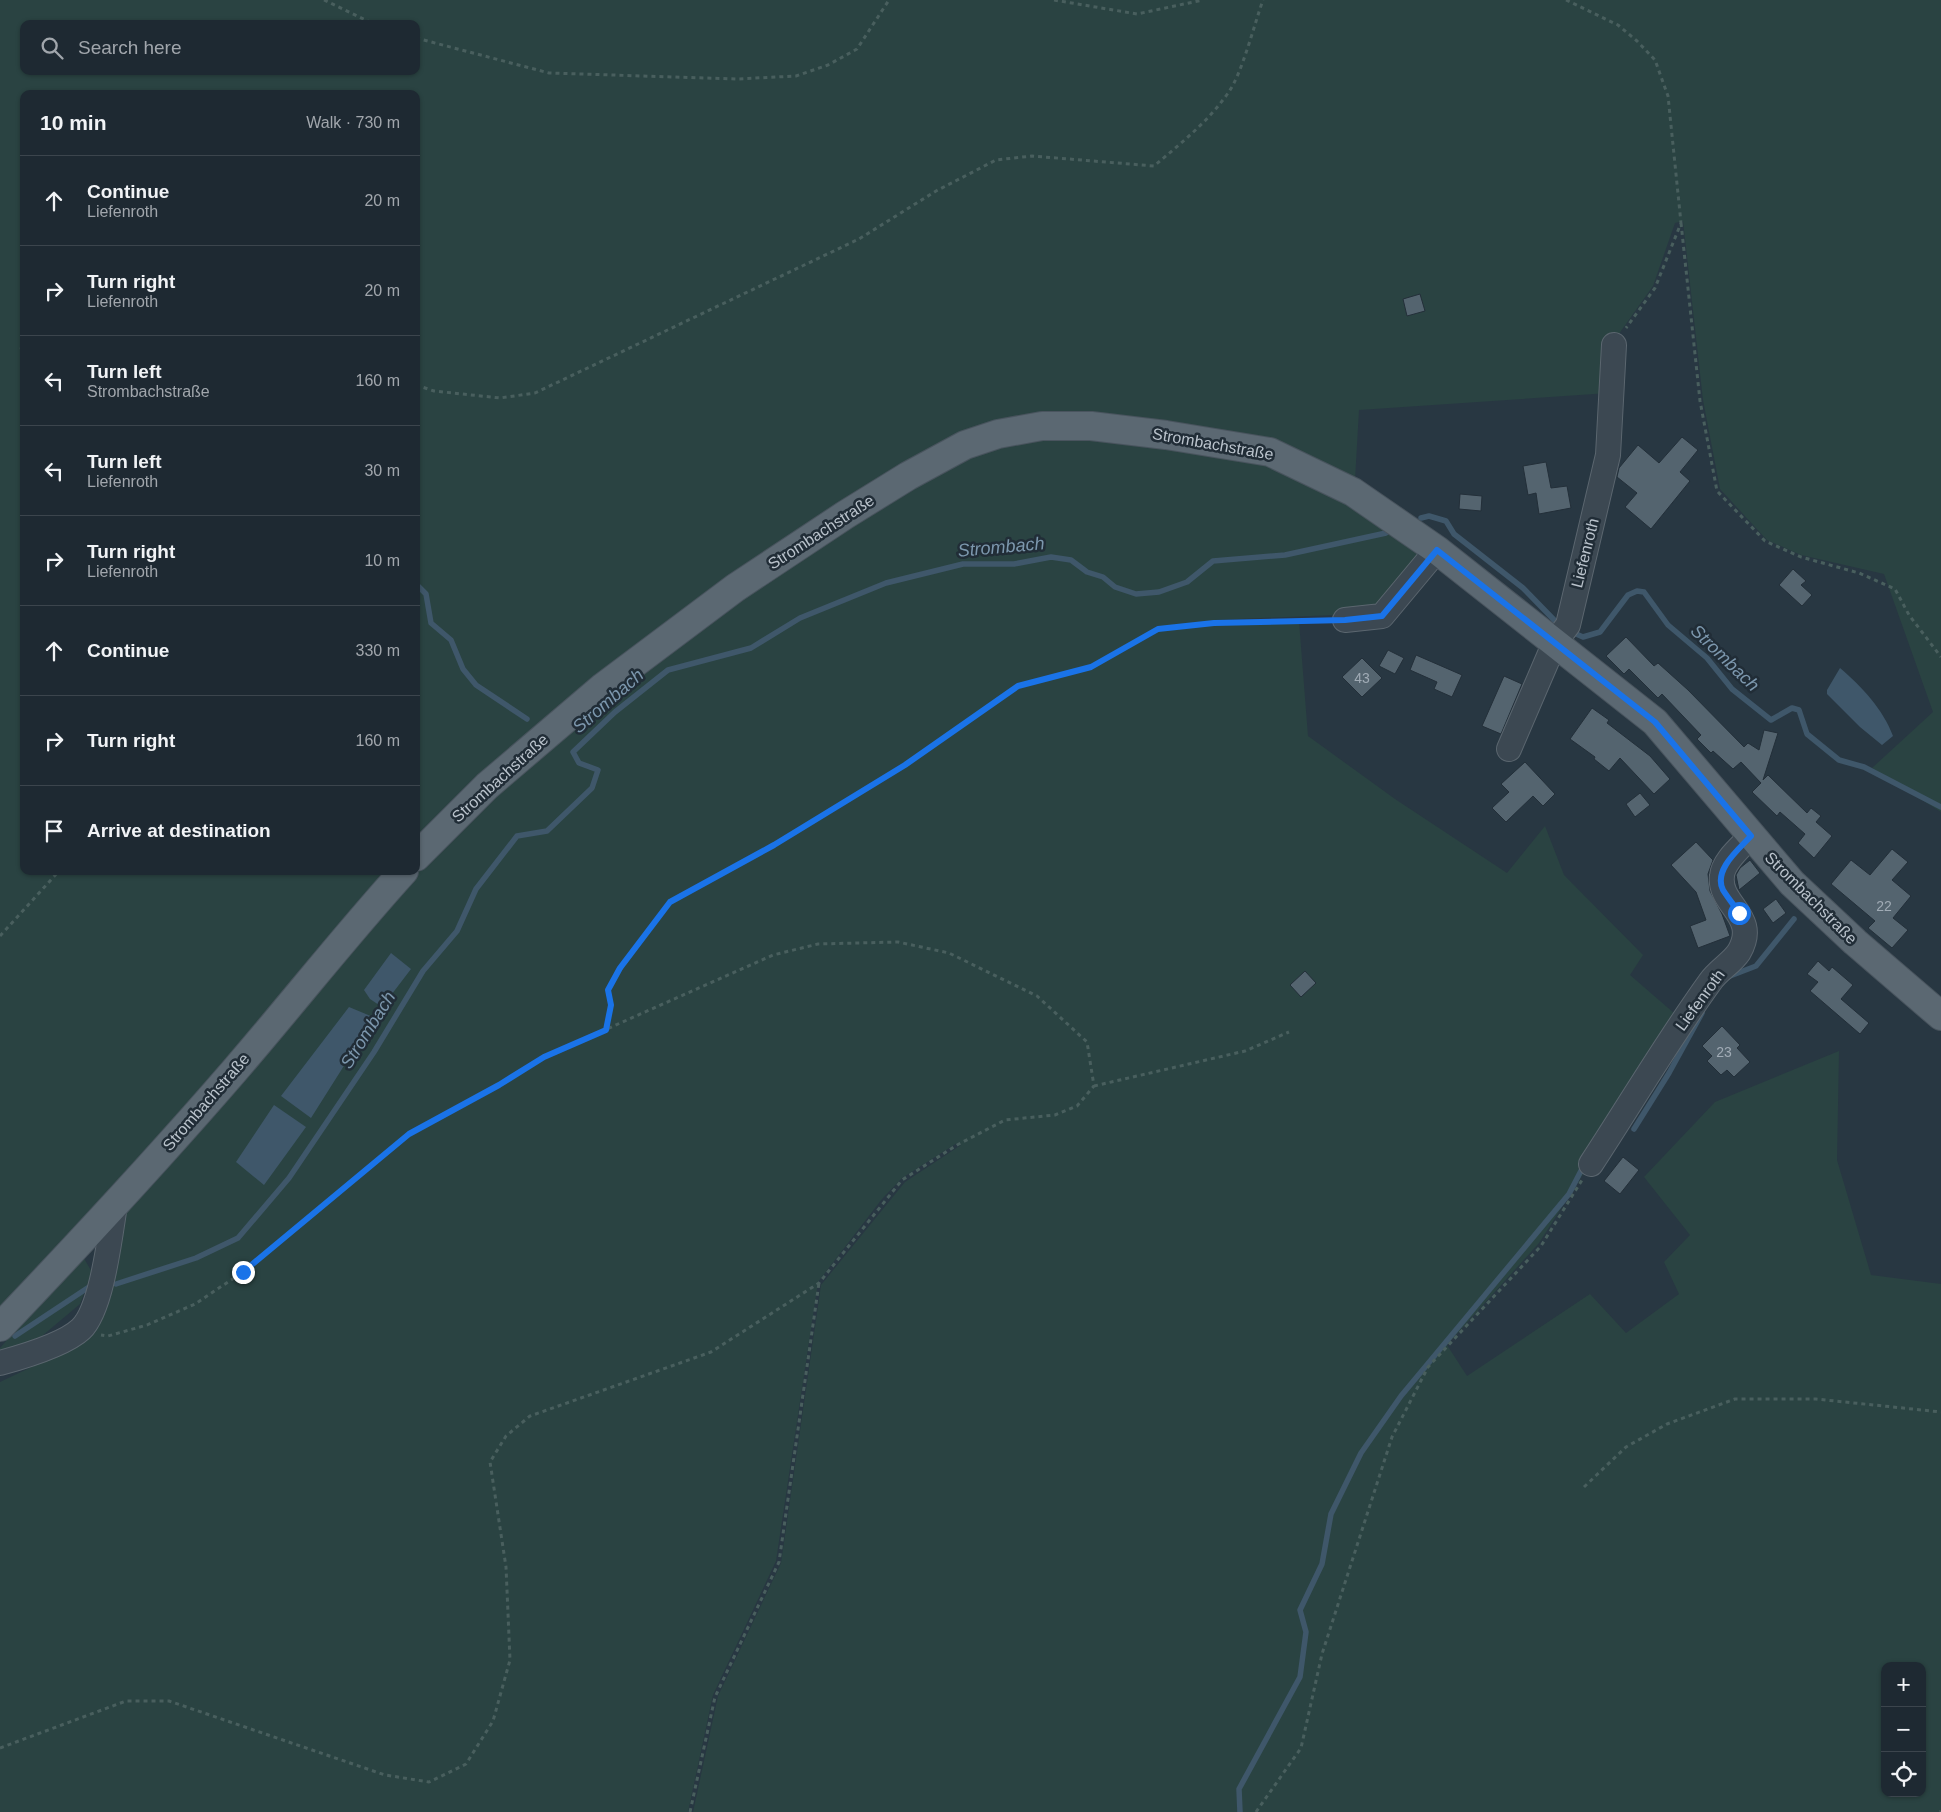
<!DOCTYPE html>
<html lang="en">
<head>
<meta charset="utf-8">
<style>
  :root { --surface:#1e2932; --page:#26313a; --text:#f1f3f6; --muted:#a1a6ac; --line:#3c454d }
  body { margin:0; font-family:Arial,sans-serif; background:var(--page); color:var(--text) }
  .controls { position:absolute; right:15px; bottom:15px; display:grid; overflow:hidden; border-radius:10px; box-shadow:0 1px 4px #0004 }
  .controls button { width:45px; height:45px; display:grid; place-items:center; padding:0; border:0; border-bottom:1px solid var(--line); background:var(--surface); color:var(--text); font:25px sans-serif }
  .stop { position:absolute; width:15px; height:15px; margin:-11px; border:4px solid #1a73e8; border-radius:50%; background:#fff }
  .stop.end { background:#1a73e8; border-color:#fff; box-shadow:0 1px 5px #0008 }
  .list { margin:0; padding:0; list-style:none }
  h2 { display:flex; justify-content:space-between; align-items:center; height:65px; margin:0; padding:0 20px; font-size:21px }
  h2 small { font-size:16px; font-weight:400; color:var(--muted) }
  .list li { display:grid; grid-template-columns:32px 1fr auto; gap:15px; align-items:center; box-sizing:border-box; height:90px; padding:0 20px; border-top:1px solid var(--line) }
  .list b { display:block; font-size:19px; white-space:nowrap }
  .list p { margin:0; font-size:16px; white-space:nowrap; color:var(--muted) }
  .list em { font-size:16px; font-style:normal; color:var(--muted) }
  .icon { flex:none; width:28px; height:28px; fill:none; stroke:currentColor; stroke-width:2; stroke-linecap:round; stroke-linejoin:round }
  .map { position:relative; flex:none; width:1941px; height:1812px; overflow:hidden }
  .search { position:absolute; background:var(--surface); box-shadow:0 1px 4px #0004; left:20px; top:20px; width:400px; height:55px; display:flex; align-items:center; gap:12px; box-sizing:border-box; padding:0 18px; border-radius:10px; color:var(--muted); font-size:19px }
  .panel { position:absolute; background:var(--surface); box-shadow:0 1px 4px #0004; left:20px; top:90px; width:400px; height:785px; border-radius:10px }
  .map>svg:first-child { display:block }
</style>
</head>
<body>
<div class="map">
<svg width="1941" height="1812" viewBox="0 0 1941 1812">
  <rect width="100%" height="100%" fill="#283742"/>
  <!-- green -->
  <path fill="#2a4342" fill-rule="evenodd" d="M 0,0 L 1941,0 L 1941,812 L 1872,768 L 1933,712 L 1884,574 L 1801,555 L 1767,540 L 1720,489 L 1703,400 L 1683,221 L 1675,223 L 1653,286 L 1611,345 L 1609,393 L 1359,410 L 1355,480 L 1038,416 L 898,471 L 416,845 L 416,94 L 24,94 L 24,871 L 392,871 L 256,1038 L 0,1311 ZM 24,24 L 416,24 L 416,71 L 24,71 Z
    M 1039,433 L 1261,459 L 1357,507 L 1429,559 L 1381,613 L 1215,620 L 1211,624 L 1299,621 L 1308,736 L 1395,799 L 1507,873 L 1545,826 L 1564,875 L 1643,955 L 1630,975 L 1682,1020 L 1539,1243 L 1447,1345 L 1467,1376 L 1590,1294 L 1626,1333 L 1679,1294 L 1664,1262 L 1690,1235 L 1644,1177 L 1715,1102 L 1839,1051 L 1837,1160 L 1871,1275 L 1941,1284 L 1941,1812 L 693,1812 L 718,1696 L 781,1563 L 821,1285 L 905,1182 L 961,1145 L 957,1143 L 902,1178 L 882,1199 L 818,1282 L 776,1561 L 713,1695 L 688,1812 L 0,1812 L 0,1382 L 80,1344 L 120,1212 L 432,852 L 614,695 L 745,593 L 975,452 ZM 1885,1666 L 1922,1666 L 1922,1793 L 1885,1793 Z
    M 82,1255 L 92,1272 L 80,1304 L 42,1336 L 0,1354 L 0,1348 Z"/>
  <!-- water -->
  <path fill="#3f576a" d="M 1840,668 C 1862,687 1883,709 1893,736 L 1882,745 L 1860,727 L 1827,694 L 1827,690 Z
    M 391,953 L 411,969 L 382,1007 L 370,999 L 364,990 Z
    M 349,1007 L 373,1017 L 371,1023 L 311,1118 L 281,1096 Z
    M 274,1105 L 306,1127 L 264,1185 L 236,1162 Z"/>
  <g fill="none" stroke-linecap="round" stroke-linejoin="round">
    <!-- stream -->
    <path stroke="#3f576a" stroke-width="5.5" d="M 1421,518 L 1429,516 L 1446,521 L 1454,534 L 1523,588 L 1560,626
      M 416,584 L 426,594 L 431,623 L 451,640 L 463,669 L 476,685 L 527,719
      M 1574,633 L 1583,637 L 1600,632 L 1628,595 L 1637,591 L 1644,592 L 1668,625 L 1707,658 L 1732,689 L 1771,720 L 1792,708 L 1799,710 L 1807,734 L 1839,760 L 1864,767 L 1941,807
      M 1730,976 L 1756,966 L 1794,919
      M 1634,1129 L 1669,1073 L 1702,1013
      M 116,1284 L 196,1258 L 238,1238 L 289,1178 L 374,1052 L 423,971 L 457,931 L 476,889 L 517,836 L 547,831 L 592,788 L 598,770 L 579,763 L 573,752 L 615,712 L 668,670 L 751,648 L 800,618 L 886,583 L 963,564 L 1014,564 L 1051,557 L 1071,560 L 1087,572 L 1103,577 L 1115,587 L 1136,594 L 1159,592 L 1187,582 L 1213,561 L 1285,555 L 1386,533
      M 15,1336 L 89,1287
      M 1240,1812 L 1239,1789 L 1300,1677 L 1306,1632 L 1300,1610 L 1322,1564 L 1331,1514 L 1361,1453 L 1401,1396 L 1569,1194 L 1584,1165"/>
  </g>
  <!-- building -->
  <path fill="#54646f" stroke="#232f39" d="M 1420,294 L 1425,311 L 1407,316 L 1403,299 Z
    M 1682,437 L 1698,450 L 1680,472 L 1690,481 L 1651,529 L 1625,507 L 1637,493 L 1617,477 L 1619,468 L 1638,445 L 1659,463 Z
    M 1546,462 L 1551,488 L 1567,486 L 1571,508 L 1539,514 L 1536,493 L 1528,495 L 1523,466 Z
    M 1460,494 L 1482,496 L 1481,511 L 1459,509 Z
    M 1793,569 L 1806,581 L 1801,585 L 1812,595 L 1802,606 L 1779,585 Z
    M 1626,637 L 1654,666 L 1658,663 L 1688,690 L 1744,747 L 1748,743 L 1759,750 L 1764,730 L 1778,733 L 1763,780 L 1768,775 L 1807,813 L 1811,808 L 1821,816 L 1816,822 L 1832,836 L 1814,858 L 1798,843 L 1805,834 L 1780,812 L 1777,816 L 1752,792 L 1761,783 L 1741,762 L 1733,769 L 1713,751 L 1711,753 L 1697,739 L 1701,735 L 1662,694 L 1658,698 L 1629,669 L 1624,674 L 1606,656 Z
    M 1388,650 L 1404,658 L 1395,674 L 1379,666 Z
    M 1416,655 L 1462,675 L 1452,697 L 1434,689 L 1437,682 L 1410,670 Z
    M 1362,658 L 1382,678 L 1362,697 L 1342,677 Z
    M 1504,676 L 1522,684 L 1501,734 L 1482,726 Z
    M 1592,708 L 1609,720 L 1607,723 L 1650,756 L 1670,779 L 1654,794 L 1620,758 L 1609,771 L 1594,759 L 1595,757 L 1570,739 Z
    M 1525,762 L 1555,794 L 1543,806 L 1533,796 L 1506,822 L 1492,808 L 1509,792 L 1501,784 Z
    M 1640,793 L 1650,805 L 1635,817 L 1626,804 Z
    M 1696,842 L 1713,860 L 1708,874 L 1710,891 L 1722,914 L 1730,936 L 1698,948 L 1690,926 L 1706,920 L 1696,892 L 1671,865 Z
    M 1892,849 L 1908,862 L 1892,880 L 1911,896 L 1893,918 L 1908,930 L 1892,948 L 1868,928 L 1875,921 L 1831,884 L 1851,860 L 1870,875 Z
    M 1750,860 L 1760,873 L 1739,890 L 1736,875 L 1740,868 Z
    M 1776,899 L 1786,913 L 1773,923 L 1763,909 Z
    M 1818,961 L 1829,971 L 1832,967 L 1853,985 L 1841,999 L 1869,1023 L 1860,1034 L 1810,991 L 1818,982 L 1807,974 Z
    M 1305,971 L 1316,983 L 1301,997 L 1290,985 Z
    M 1722,1026 L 1740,1045 L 1737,1048 L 1750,1062 L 1734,1077 L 1727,1070 L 1721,1075 L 1707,1061 L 1712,1056 L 1702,1046 Z
    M 1623,1157 L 1639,1170 L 1620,1194 L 1604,1181 Z"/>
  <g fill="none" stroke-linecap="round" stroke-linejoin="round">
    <!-- minor casing -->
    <g stroke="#5b666f" stroke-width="26">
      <path id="minor" d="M 1345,620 L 1382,616 L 1437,550
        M 1509,749 L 1555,642 L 1568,625 L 1608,455 L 1614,345
        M 1591,1164 C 1631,1103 1668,1040 1710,982 C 1717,971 1732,963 1739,952 C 1760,916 1718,905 1722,876 C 1723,861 1741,847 1751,836
        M 0,1363 C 22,1357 64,1345 81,1329 C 102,1309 110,1236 115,1205"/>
    </g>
    <!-- major casing -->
    <g stroke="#49545e" stroke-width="30">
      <path id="major" d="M 416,857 L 487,786 L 603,687 L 735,588 L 845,515 L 908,476 L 965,445 L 998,434 L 1042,426 L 1091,426 L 1166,435 L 1270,452 L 1353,492 L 1437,550 L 1655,722 L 1792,883 L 1855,942 L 1941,1016
        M 0,1327 C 80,1243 159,1158 235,1070 C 292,1004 345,936 404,871"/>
    </g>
    <!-- path -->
    <path stroke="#495f5e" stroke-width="3" stroke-dasharray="4 4" stroke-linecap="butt" d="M 324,0 L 374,24
      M 1054,0 L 1137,14 L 1203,0
      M 1566,0 L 1618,25 L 1637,41 L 1655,60 L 1668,96 L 1681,223 L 1655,288 L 1626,328
      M 416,38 L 549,73 L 737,79 L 796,76 L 828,65 L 857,49 L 889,0
      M 1681,223 L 1700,401 L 1717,491 L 1765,541 L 1801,557 L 1859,573 L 1895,589 L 1909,615 L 1941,657
      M 24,340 L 21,347 L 24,363
      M 416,385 L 434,391 L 500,398 L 535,393 L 859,239 L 936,191 L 996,160 L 1032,156 L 1154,166 C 1180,144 1208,122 1228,93 C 1242,74 1254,25 1263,0
      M 0,936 L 59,871
      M 606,1030 L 611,1005 L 608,990 L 621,969 L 670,902 L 774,845 L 905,765 L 1018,686 L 1091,667 L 1158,629 L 1214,623 L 1326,621
      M 1094,1086 L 1245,1051 L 1289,1032
      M 1584,1487 L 1626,1447 L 1667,1424 L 1735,1399 L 1816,1399 L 1941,1412
      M 0,1748 L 126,1701 L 169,1701 L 385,1775 L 429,1782 L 466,1764 L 493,1721 L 510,1660 L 506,1567 L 490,1462 L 506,1436 L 530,1416 L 711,1352 L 819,1283 L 902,1180 L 957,1145 L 1005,1120 L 1055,1115 L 1077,1106 L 1094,1086 L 1087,1042 L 1037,996 L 949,953 L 898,942 L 818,944 L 773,955 L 544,1057 L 499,1085 L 409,1134 L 243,1272 L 195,1304 L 147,1325 L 108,1336 L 101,1335
      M 690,1812 L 715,1697 L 779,1562 L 819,1283
      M 1256,1812 L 1301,1748 L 1322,1654 L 1392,1437 L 1428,1367 L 1541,1246 L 1582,1180
      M 1940,1812 L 1941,1811"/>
    <!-- minor -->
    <use href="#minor" stroke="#3c4852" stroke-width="24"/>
    <!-- major -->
    <use href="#major" stroke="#5b6872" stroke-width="28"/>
  </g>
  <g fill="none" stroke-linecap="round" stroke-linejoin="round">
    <!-- route -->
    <path stroke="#1a73e8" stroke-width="6" d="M 243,1272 L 409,1134 L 499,1085 L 544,1057 L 606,1030 L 611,1005 L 608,990 L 620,968 L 670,902 L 774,845 L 905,765 L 1018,686 L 1091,667 L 1158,629 L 1214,623 L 1345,620 L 1382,616 L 1437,550 L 1655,722 L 1751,836 C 1739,849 1713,870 1723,890 C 1728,898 1734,905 1739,913"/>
  </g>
  <g text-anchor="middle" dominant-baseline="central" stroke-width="5" stroke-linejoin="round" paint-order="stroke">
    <!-- number labels -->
    <g font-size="14" fill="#a0abb5">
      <text x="1362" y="678">43</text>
      <text x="1884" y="906">22</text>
      <text x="1724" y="1052">23</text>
    </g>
    <!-- street labels -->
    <g font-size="16" fill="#bac3cc" stroke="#212d37">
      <text transform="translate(1213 444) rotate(10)">Strombachstraße</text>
      <text transform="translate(821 532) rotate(-33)">Strombachstraße</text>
      <text transform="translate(1585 553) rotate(-76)">Liefenroth</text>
      <text transform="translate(500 778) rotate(-42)">Strombachstraße</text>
      <text transform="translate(1811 898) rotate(45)">Strombachstraße</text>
      <text transform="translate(1700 1000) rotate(-54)">Liefenroth</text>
      <text transform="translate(206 1102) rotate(-49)">Strombachstraße</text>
    </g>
    <!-- water labels -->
    <g font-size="18" font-style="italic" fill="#7c97ad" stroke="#212d37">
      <text transform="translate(1001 547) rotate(-5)">Strombach</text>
      <text transform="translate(1725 658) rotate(44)">Strombach</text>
      <text transform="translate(608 701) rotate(-41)">Strombach</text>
      <text transform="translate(368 1030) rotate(-58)">Strombach</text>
    </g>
  </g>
</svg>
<div class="controls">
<button>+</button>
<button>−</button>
<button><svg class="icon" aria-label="locate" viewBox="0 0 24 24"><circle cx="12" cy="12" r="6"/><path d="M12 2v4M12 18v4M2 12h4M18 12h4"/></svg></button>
</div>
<div class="stop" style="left:1739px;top:913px"></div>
<div class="stop end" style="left:243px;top:1272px"></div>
<div class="search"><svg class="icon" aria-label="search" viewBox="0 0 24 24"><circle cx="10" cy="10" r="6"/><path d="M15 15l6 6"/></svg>Search here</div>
<section class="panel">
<h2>10 min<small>Walk · 730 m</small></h2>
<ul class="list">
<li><svg class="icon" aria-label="ahead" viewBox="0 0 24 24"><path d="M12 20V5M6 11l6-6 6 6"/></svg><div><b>Continue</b><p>Liefenroth</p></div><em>20 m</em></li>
<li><svg class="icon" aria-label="right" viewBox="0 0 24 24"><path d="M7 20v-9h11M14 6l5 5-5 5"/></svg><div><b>Turn right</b><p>Liefenroth</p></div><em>20 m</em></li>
<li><svg class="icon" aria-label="left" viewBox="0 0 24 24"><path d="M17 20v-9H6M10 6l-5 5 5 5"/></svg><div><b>Turn left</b><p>Strombachstraße</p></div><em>160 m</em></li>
<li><svg class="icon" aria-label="left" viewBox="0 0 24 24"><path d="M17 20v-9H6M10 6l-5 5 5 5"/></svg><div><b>Turn left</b><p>Liefenroth</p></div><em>30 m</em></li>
<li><svg class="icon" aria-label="right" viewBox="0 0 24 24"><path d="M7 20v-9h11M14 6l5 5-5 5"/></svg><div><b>Turn right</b><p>Liefenroth</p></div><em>10 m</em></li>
<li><svg class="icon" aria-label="ahead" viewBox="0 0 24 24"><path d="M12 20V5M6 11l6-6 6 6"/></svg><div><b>Continue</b></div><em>330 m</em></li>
<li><svg class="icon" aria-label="right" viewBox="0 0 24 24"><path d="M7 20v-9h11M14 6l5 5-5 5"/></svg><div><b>Turn right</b></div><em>160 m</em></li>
<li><svg class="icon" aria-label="arrive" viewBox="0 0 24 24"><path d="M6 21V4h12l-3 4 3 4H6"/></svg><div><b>Arrive at destination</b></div></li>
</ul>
</section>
</div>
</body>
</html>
